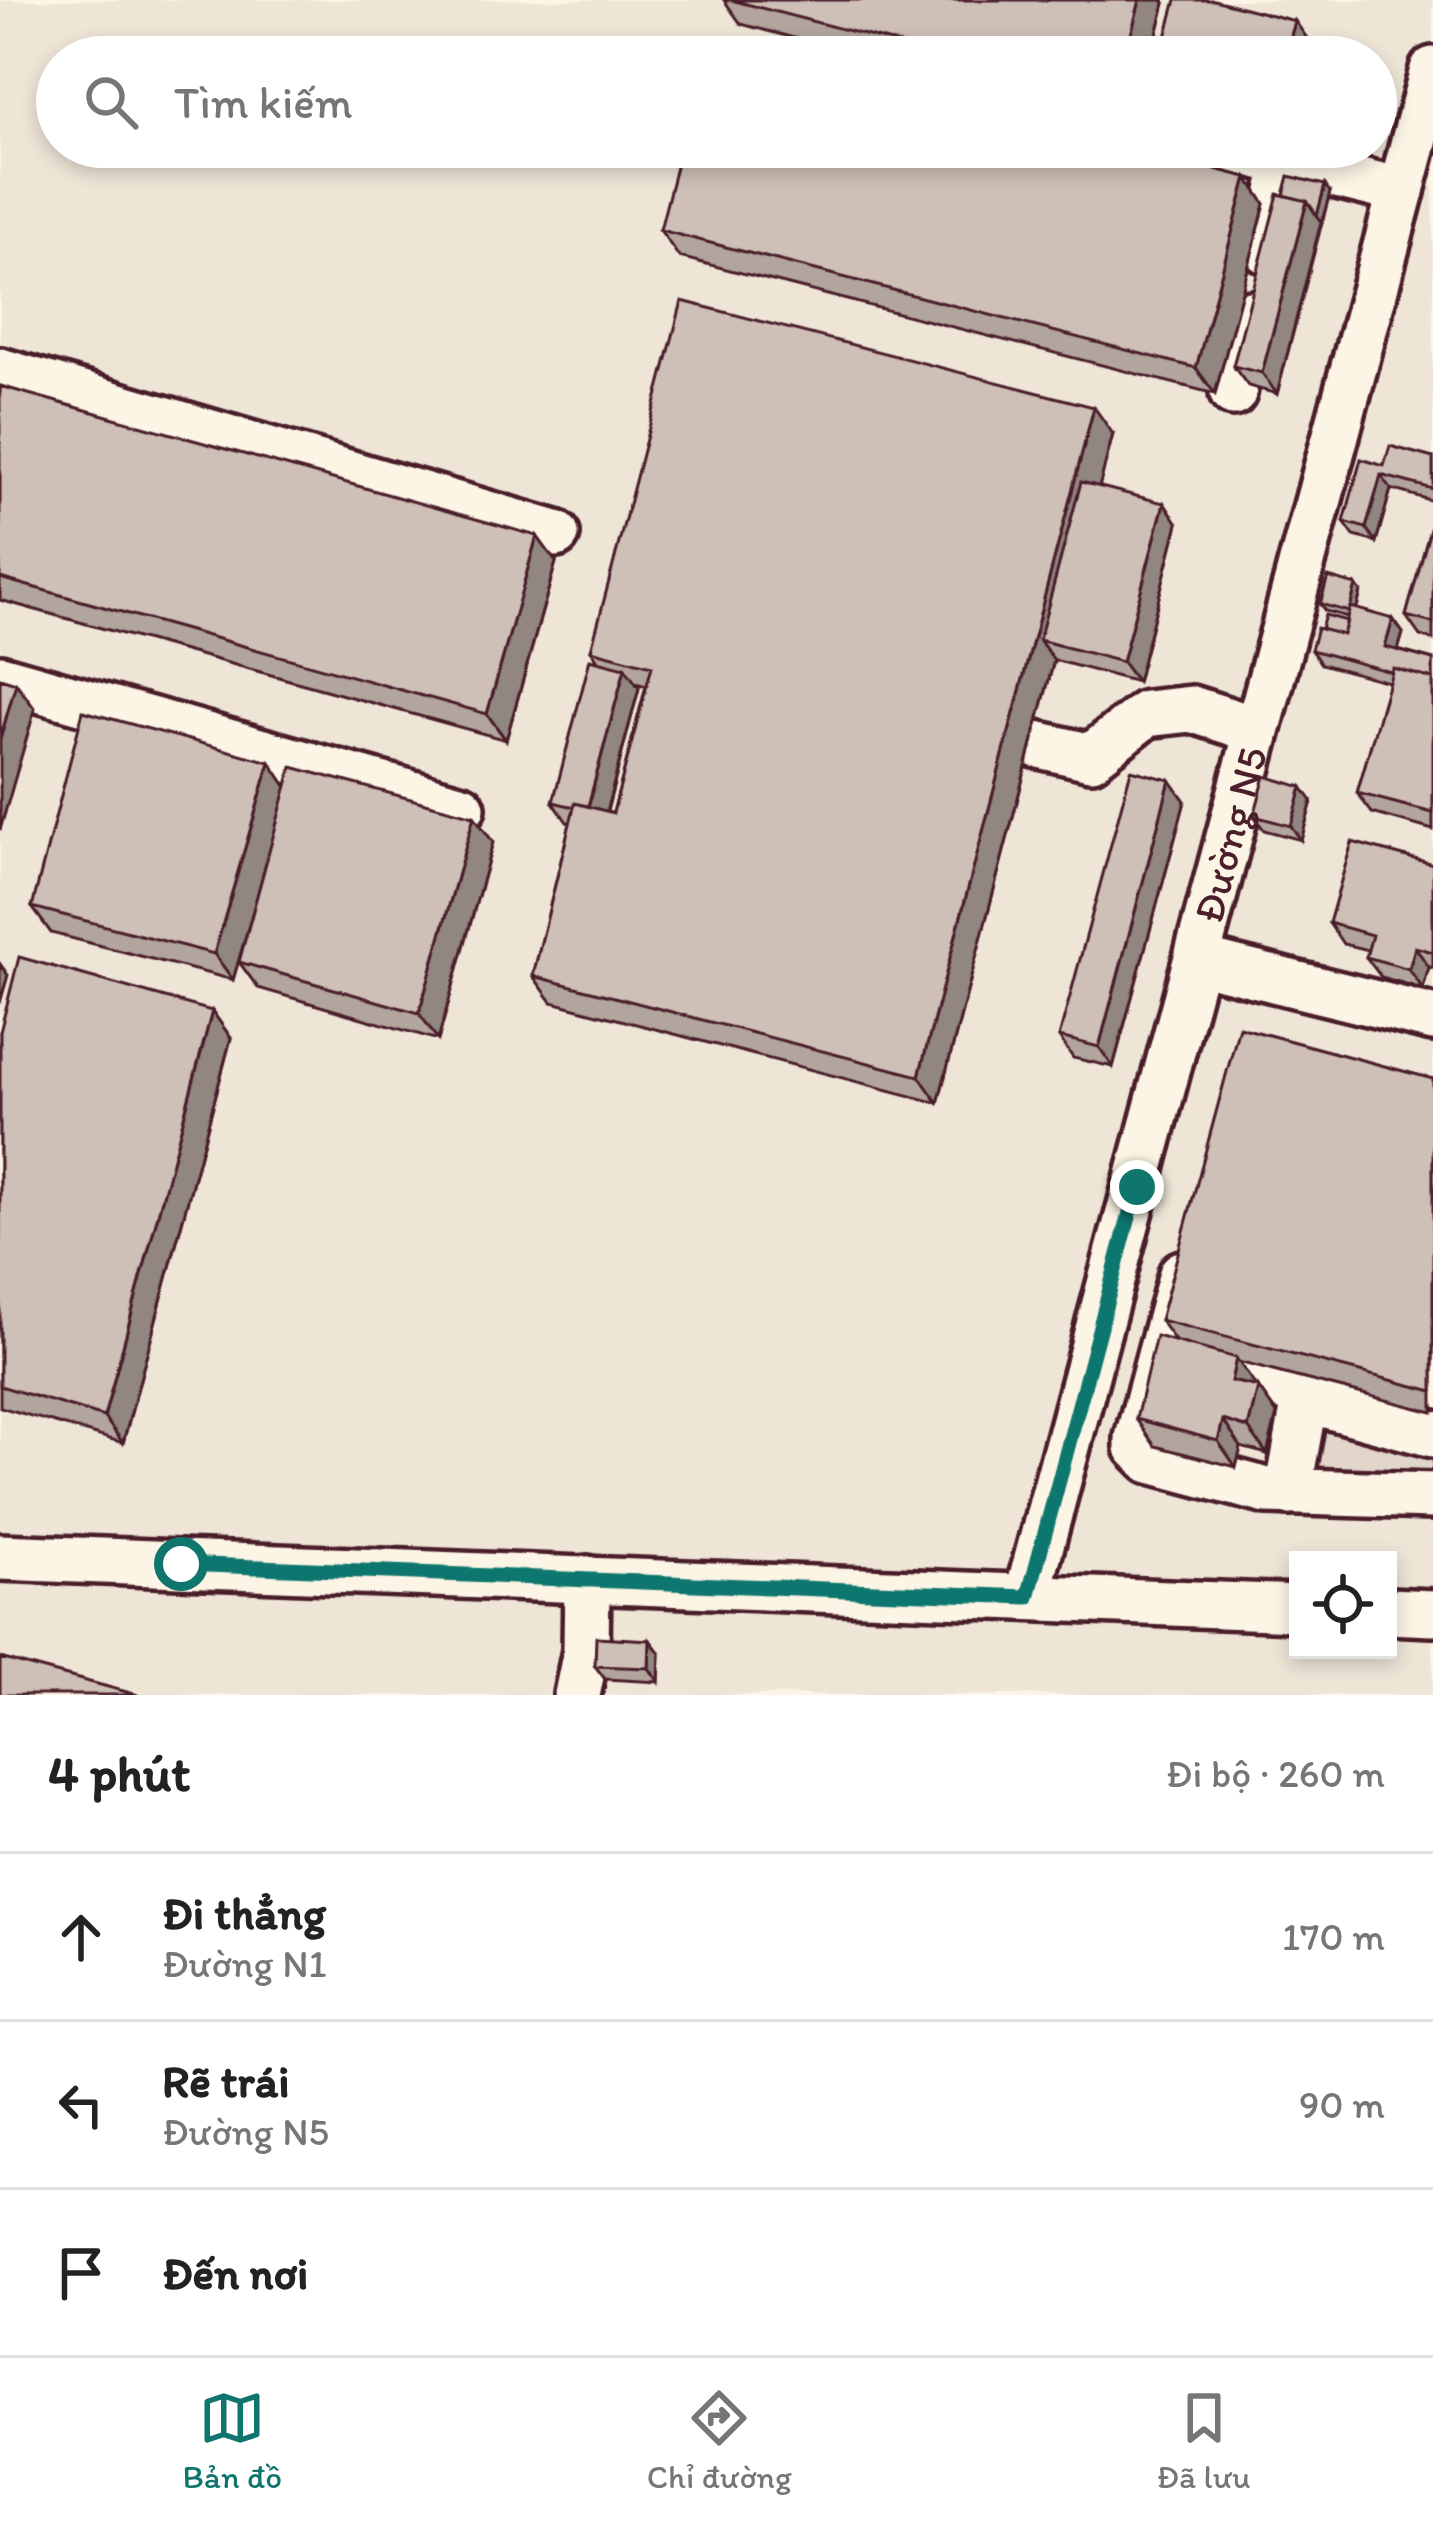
<!DOCTYPE html>
<html lang="vi">
<head>
<meta charset="utf-8">
<style>
  :root { --surface:#fff; --page:#f6f6f6; --text:#222; --muted:#767676; --line:#e0e0e0; --accent:#0f766e }
  body { margin:0; font-family:Itim,sans-serif; background:var(--page); color:var(--text) }
  .controls { position:absolute; right:36px; bottom:36px; display:grid; overflow:hidden; border-radius:0px; box-shadow:0 6px 18px #0003 }
  .controls button { width:108px; height:108px; display:grid; place-items:center; padding:0; border:0; border-bottom:3px solid var(--line); background:var(--surface); color:var(--text); font:60px sans-serif }
  .stop { position:absolute; width:36px; height:36px; margin:-27px; border:9px solid #0f766e; border-radius:50%; background:#fff }
  .stop.end { background:#0f766e; border-color:#fff; box-shadow:0 3px 12px #0008 }
  .list { margin:0; padding:0; list-style:none }
  h2 { display:flex; justify-content:space-between; align-items:center; height:156px; margin:0; padding:0 48px; font-size:51px }
  h2 small { font-size:39px; font-weight:400; color:var(--muted) }
  .list li { display:grid; grid-template-columns:78px 1fr auto; gap:36px; align-items:center; box-sizing:border-box; height:168px; padding:0 48px; border-top:3px solid var(--line) }
  .list b { display:block; font-size:45px; white-space:nowrap }
  .list p { margin:0; font-size:39px; white-space:nowrap; color:var(--muted) }
  .list em { font-size:39px; font-style:normal; color:var(--muted) }
  .icon { flex:none; width:66px; height:66px; fill:none; stroke:currentColor; stroke-width:2; stroke-linecap:round; stroke-linejoin:round }
  .map { position:relative; flex:none; width:1433px; height:1695px; overflow:hidden }
  .search { position:absolute; background:var(--surface); box-shadow:0 6px 18px #0003; left:36px; right:36px; top:36px; height:132px; display:flex; align-items:center; gap:30px; box-sizing:border-box; padding:0 42px; border-radius:66px; color:var(--muted); font-size:45px }
  .sheet { height:660px; background:var(--surface) }
  nav { display:flex; justify-content:space-around; align-items:center; box-sizing:border-box; height:168px; border-top:3px solid var(--line); background:var(--surface); font-size:33px; color:var(--muted) }
  nav a { display:grid; justify-items:center; gap:6px }
  nav .on { color:var(--accent) }
  .map>svg:first-child { display:block }
</style>
</head>
<body>
<div class="map">
<svg width="1433" height="1695" viewBox="0 0 1433 1695">
  <rect width="100%" height="100%" fill="#fcf5e5"/>
  <filter id="ink" filterUnits="userSpaceOnUse"><feTurbulence type="fractalNoise" baseFrequency=".00833" numOctaves="2"/><feDisplacementMap in="SourceGraphic" scale="24" xChannelSelector="R" yChannelSelector="G"/><feConvolveMatrix kernelMatrix="1 2 1 2 8 2 1 2 1" color-interpolation-filters="sRGB"/></filter>
  <g filter="url(#ink)">
    <!-- built -->
    <path fill="#eee5d7" fill-rule="evenodd" d="M 0,0 L 1433,0 L 1433,1695 L 0,1695 ZM 57,57 L 1376,57 L 1376,147 L 57,147 ZM 1298,1560 L 1388,1560 L 1388,1650 L 1298,1650 Z"/>
    <!-- green -->
    <path fill="#e2d5ca" stroke="#967a7a" stroke-width="3" d="M 1320,1425 L 1433,1450 L 1433,1484 L 1315,1478 L 1313,1434 Z"/>
    <g fill="none" stroke-linecap="round" stroke-linejoin="round">
      <!-- minor casing -->
      <g stroke="#4a1f2b" stroke-width="54">
        <g id="minor">
          <path d="M 1225,147 L 1401,191"/>
          <path d="M 1266,250 L 1287,163"/>
          <path d="M 0,371 L 556,534"/>
          <path d="M 1233,393 L 1251,314"/>
          <path d="M 0,678 L 462,808"/>
          <path d="M 976,730 L 1091,757 L 1146,714 L 1191,709 L 1257,730"/>
          <path d="M 1197,960 L 1433,1018"/>
          <path d="M 1182,1274 L 1138,1438 L 1138,1447 L 1151,1460 L 1267,1491 L 1433,1496"/>
          <path d="M 1188,1357 L 1271,1380 L 1305,1399 L 1433,1434"/>
          <path d="M 1288,1492 L 1305,1399"/>
          <path d="M 0,1557 L 1298,1608"/>
          <path id="s1" d="M 1027,1597 L 1433,70"/>
          <path d="M 1388,1611 L 1433,1613"/>
          <path d="M 577,1695 L 586,1651 L 587,1579"/>
        </g>
      </g>
      <!-- minor -->
      <use href="#minor" stroke="#fcf5e5" stroke-width="45"/>
    </g>
    <!-- wall -->
    <path fill="#b2a59d" stroke="#4a1f2b" stroke-width="3" fill-rule="evenodd" d="M 724,0 L 1163,0 L 1165,3 L 1151,57 L 866,57 L 741,24 Z
      M 1309,41 L 1307,51 L 1330,57 L 1170,57 L 1163,48 Z
      M 1247,177 L 1265,204 L 1215,394 L 679,257 L 660,230 Z
      M 1330,192 L 1277,394 L 1248,386 L 1233,366 L 1284,195 Z
      M 0,386 L 556,562 L 506,740 L 0,600 Z
      M 1113,434 L 1099,486 L 1178,523 L 1137,682 L 1054,660 L 938,1103 L 552,1002 L 533,976 L 570,823 L 567,822 L 553,802 L 598,661 L 591,650 ZM 636,683 L 646,686 L 613,813 L 607,811 L 639,688 Z
      M 1433,458 L 1433,501 L 1391,489 L 1376,542 L 1354,536 L 1344,522 L 1384,466 Z
      M 1433,519 L 1433,640 L 1420,636 L 1406,616 Z
      M 1361,592 L 1356,609 L 1393,619 L 1403,633 L 1398,650 L 1433,660 L 1433,830 L 1372,813 L 1357,793 L 1389,682 L 1321,664 L 1311,650 L 1321,629 L 1347,621 L 1348,617 L 1325,611 L 1320,604 Z
      M 1170,780 L 1185,801 L 1113,1067 L 1073,1058 L 1059,1037 Z
      M 287,787 L 493,842 L 438,1040 L 258,988 L 239,962 L 251,919 L 233,980 L 51,933 L 32,907 Z
      M 1312,801 L 1301,840 L 1264,830 L 1254,816 Z
      M 1433,864 L 1433,968 L 1429,967 L 1423,989 L 1381,977 L 1366,957 L 1368,950 L 1343,944 L 1329,923 Z
      M 212,1011 L 231,1038 L 123,1443 L 0,1407 L 0,1032 Z
      M 1433,1079 L 1433,1412 L 1238,1362 L 1254,1386 L 1258,1387 L 1277,1414 L 1267,1454 L 1241,1447 L 1236,1467 L 1155,1446 L 1136,1419 L 1175,1341 L 1160,1320 Z
      M 660,1653 L 659,1682 L 605,1679 L 595,1666 Z"/>
    <!-- shaded-wall -->
    <path fill="#918680" stroke="#4a1f2b" stroke-width="3" d="M 1140,0 L 1163,0 L 1165,3 L 1151,57 L 1125,57 Z
      M 1295,21 L 1309,41 L 1305,57 L 1285,57 Z
      M 1247,177 L 1265,204 L 1215,394 L 1196,368 Z
      M 1325,185 L 1330,192 L 1322,222 L 1317,215 Z
      M 1307,201 L 1321,222 L 1277,394 L 1262,373 Z
      M 1094,407 L 1113,434 L 1058,645 L 1039,640 L 1054,660 L 938,1103 L 919,1076 Z
      M 1381,475 L 1391,489 L 1376,542 L 1366,528 Z
      M 1164,503 L 1178,523 L 1137,682 L 1122,662 Z
      M 537,536 L 556,562 L 506,740 L 487,714 Z
      M 1356,585 L 1361,592 L 1354,619 L 1349,612 Z
      M 1393,619 L 1403,633 L 1395,660 L 1385,647 Z
      M 625,668 L 639,688 L 601,831 L 587,811 Z
      M 16,683 L 35,709 L 0,830 L 0,739 Z
      M 270,762 L 288,789 L 233,980 L 214,954 Z
      M 1170,780 L 1185,801 L 1113,1067 L 1099,1047 Z
      M 1302,787 L 1312,801 L 1301,840 L 1291,826 Z
      M 474,816 L 493,842 L 438,1040 L 419,1013 Z
      M 1415,947 L 1429,967 L 1423,989 L 1409,969 Z
      M 0,964 L 8,975 L 0,1003 Z
      M 212,1011 L 231,1038 L 123,1443 L 104,1417 Z
      M 1236,1358 L 1255,1385 L 1249,1407 L 1231,1381 Z
      M 1258,1387 L 1277,1414 L 1267,1454 L 1248,1428 Z
      M 1223,1420 L 1241,1447 L 1236,1467 L 1218,1441 Z
      M 650,1640 L 660,1653 L 659,1682 L 649,1668 Z"/>
    <!-- building -->
    <path fill="#cfc0b7" stroke="#4a1f2b" stroke-width="3" d="M 731,0 L 1140,0 L 1125,57 L 949,57 Z
      M 1176,0 L 1214,0 L 1295,21 L 1285,57 L 1200,57 L 1163,48 Z
      M 708,41 L 771,57 L 704,57 Z
      M 1294,48 L 1330,57 L 1292,57 Z
      M 681,147 L 1127,147 L 1247,177 L 1196,368 L 660,230 Z
      M 1289,176 L 1325,185 L 1317,215 L 1307,201 L 1284,195 Z
      M 1278,194 L 1307,201 L 1262,373 L 1233,366 Z
      M 682,301 L 1094,407 L 919,1076 L 533,976 L 575,803 L 613,813 L 652,666 L 591,650 Z
      M 0,386 L 537,536 L 487,714 L 0,578 Z
      M 1390,446 L 1433,458 L 1433,489 L 1381,475 L 1366,528 L 1344,522 L 1361,459 L 1384,466 Z
      M 1081,482 L 1164,503 L 1122,662 L 1039,640 Z
      M 1433,519 L 1433,623 L 1406,616 Z
      M 1328,577 L 1356,585 L 1349,612 L 1320,604 Z
      M 1350,607 L 1393,619 L 1385,647 L 1433,660 L 1433,679 L 1393,668 L 1391,672 L 1311,650 L 1317,628 L 1343,635 Z
      M 1325,615 L 1347,621 L 1343,635 L 1321,629 Z
      M 590,659 L 625,668 L 588,806 L 575,803 L 574,807 L 553,802 Z
      M 1393,668 L 1433,679 L 1433,813 L 1357,793 Z
      M 0,678 L 16,683 L 0,739 Z
      M 83,711 L 270,762 L 214,954 L 32,907 Z
      M 292,767 L 474,816 L 419,1013 L 239,962 Z
      M 1131,770 L 1170,780 L 1099,1047 L 1059,1037 Z
      M 1265,776 L 1302,787 L 1291,826 L 1254,816 Z
      M 1352,842 L 1433,864 L 1433,952 L 1415,947 L 1409,969 L 1366,957 L 1372,935 L 1329,923 Z
      M 19,957 L 212,1011 L 104,1417 L 0,1386 L 0,1032 Z
      M 1239,1027 L 1433,1079 L 1433,1391 L 1160,1320 Z
      M 1156,1336 L 1236,1358 L 1231,1381 L 1258,1387 L 1248,1428 L 1223,1420 L 1218,1441 L 1136,1419 Z
      M 596,1637 L 650,1640 L 649,1668 L 595,1666 Z
      M 0,1658 L 138,1695 L 0,1695 Z"/>
  </g>
  <g fill="none" stroke-linecap="round" stroke-linejoin="round" filter="url(#ink)">
    <!-- route -->
    <path stroke="#0f766e" stroke-width="15" d="M 181,1564 L 1028,1597 L 1137,1187"/>
  </g>
  <g text-anchor="middle" dominant-baseline="central" stroke-width="9" stroke-linejoin="round" paint-order="stroke">
    <!-- street labels -->
    <g font-size="42" fill="#4a1f2b" stroke="#fcf5e5">
      <text stroke="none"><textPath href="#s1" startOffset="789">Đường N5</textPath></text>
    </g>
  </g>
</svg>
<div class="controls">
<button><svg class="icon" aria-label="locate" viewBox="0 0 24 24"><circle cx="12" cy="12" r="6"/><path d="M12 2v4M12 18v4M2 12h4M18 12h4"/></svg></button>
</div>
<div class="stop" style="left:181px;top:1564px"></div>
<div class="stop end" style="left:1137px;top:1187px"></div>
<div class="search"><svg class="icon" aria-label="search" viewBox="0 0 24 24"><circle cx="10" cy="10" r="6"/><path d="M15 15l6 6"/></svg>Tìm kiếm</div>
</div>
<section class="sheet">
<h2>4 phút<small>Đi bộ · 260 m</small></h2>
<ul class="list">
<li><svg class="icon" aria-label="ahead" viewBox="0 0 24 24"><path d="M12 20V5M6 11l6-6 6 6"/></svg><div><b>Đi thẳng</b><p>Đường N1</p></div><em>170 m</em></li>
<li><svg class="icon" aria-label="left" viewBox="0 0 24 24"><path d="M17 20v-9H6M10 6l-5 5 5 5"/></svg><div><b>Rẽ trái</b><p>Đường N5</p></div><em>90 m</em></li>
<li><svg class="icon" aria-label="arrive" viewBox="0 0 24 24"><path d="M6 21V4h12l-3 4 3 4H6"/></svg><div><b>Đến nơi</b></div></li>
</ul>
</section>
<nav>
<a class="on"><svg class="icon" aria-label="map" viewBox="0 0 24 24"><path d="M3 6l6-2 6 2 6-2v14l-6 2-6-2-6 2zM9 4v14M15 6v14"/></svg>Bản đồ</a>
<a><svg class="icon" aria-label="directions" viewBox="0 0 24 24"><path d="M12 3l9 9-9 9-9-9zM9 14v-3h6M13 9l2 2-2 2"/></svg>Chỉ đường</a>
<a><svg class="icon" aria-label="saved" viewBox="0 0 24 24"><path d="M7 4h10v16l-5-4-5 4z"/></svg>Đã lưu</a>
</nav>
</body>
</html>
